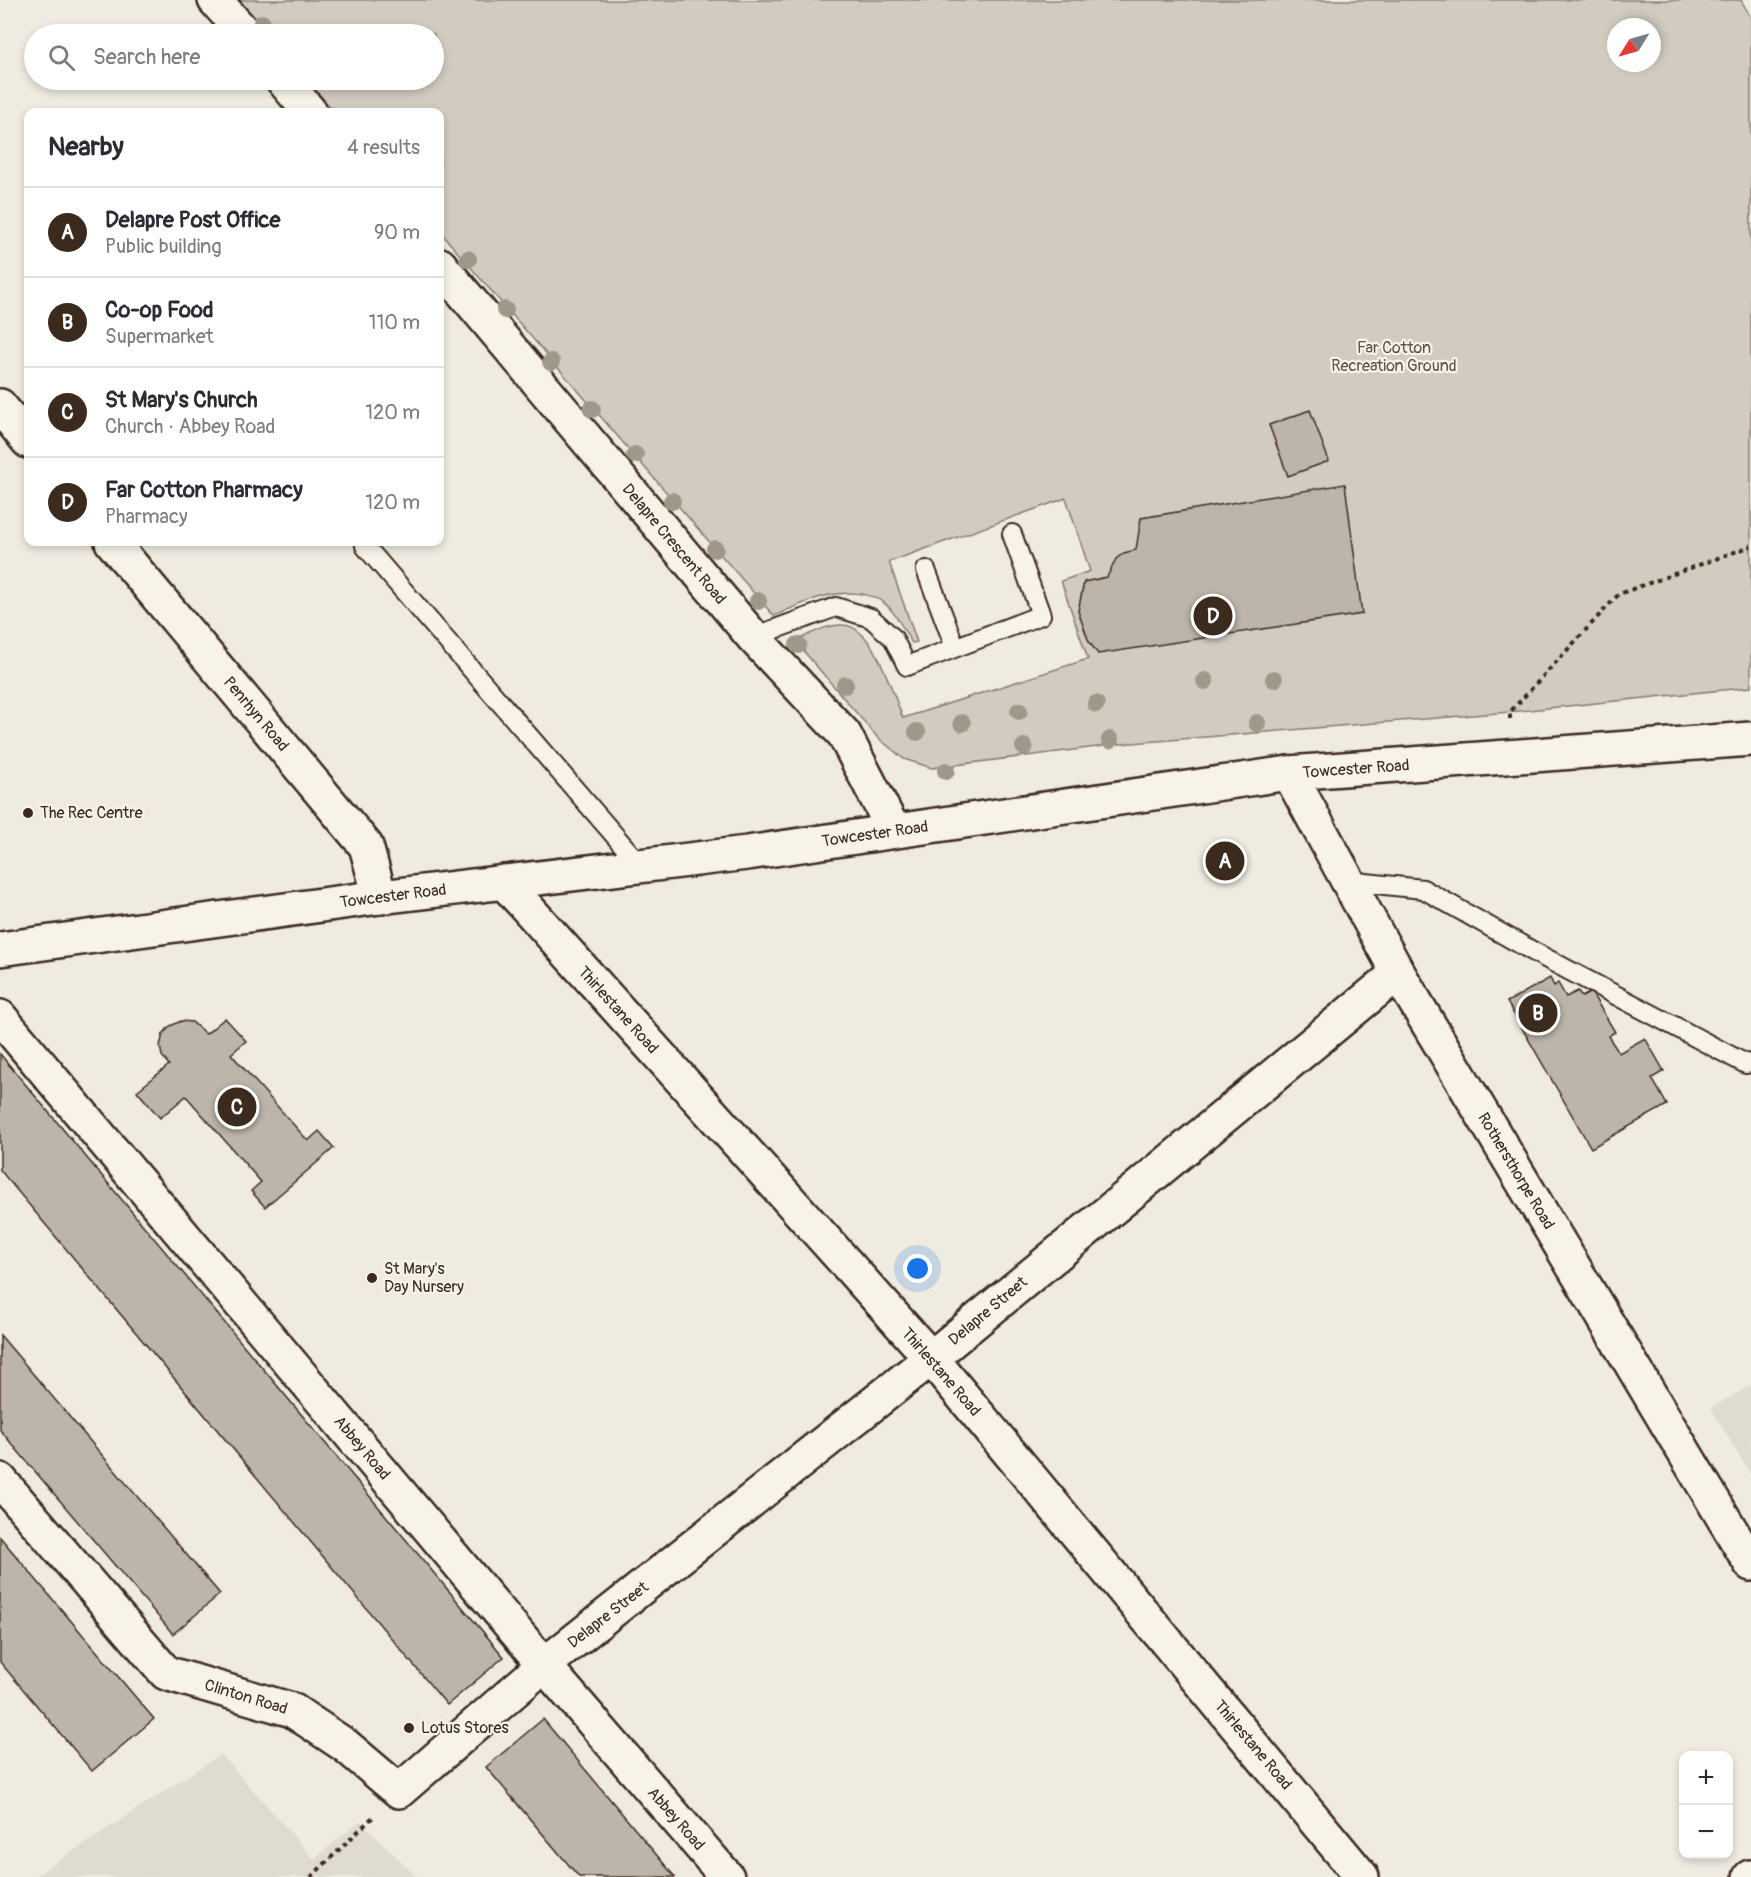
<!DOCTYPE html>
<html lang="en">
<head>
<meta charset="utf-8">
<style>
  :root { --surface:#fff; --page:#f7f7f7; --text:#2b2b33; --muted:#7c7c81; --line:#e1e1e2; --accent:#3b2a1e }
  body { margin:0; font-family:Pangolin,sans-serif; background:var(--page); color:var(--text) }
  .controls { position:absolute; right:18px; bottom:18px; display:grid; overflow:hidden; border-radius:12px; box-shadow:0 3px 9px #0003 }
  .controls button { width:54px; height:54px; display:grid; place-items:center; padding:0; border:0; border-bottom:2px solid var(--line); background:var(--surface); color:var(--text); font:30px sans-serif }
  .compass { position:absolute; left:1607px; top:18px; width:54px; height:54px; border-radius:50%; background:var(--surface); box-shadow:0 3px 9px #0003; rotate:233deg }
  .you { position:absolute; left:918px; top:1269px; width:21px; height:21px; margin:-15px; border:4px solid #fff; border-radius:50%; background:#1a73e8; box-shadow:0 0 0 9px #1a73e833 }
  .badge { display:grid; place-items:center; width:39px; height:39px; border-radius:50%; background:var(--accent); color:#fff; font-size:20px; font-weight:700 }
  .pin { position:absolute; translate:-50% -50%; border:3px solid #fff; box-shadow:0 2px 6px #0006 }
  .list { margin:0; padding:0; list-style:none }
  h2 { display:flex; justify-content:space-between; align-items:center; height:78px; margin:0; padding:0 24px; font-size:26px }
  h2 small { font-size:20px; font-weight:400; color:var(--muted) }
  .list li { display:grid; grid-template-columns:39px 1fr auto; gap:18px; align-items:center; box-sizing:border-box; height:90px; padding:0 24px; border-top:2px solid var(--line) }
  .list b { display:block; font-size:22px; white-space:nowrap }
  .list p { margin:0; font-size:20px; white-space:nowrap; color:var(--muted) }
  .list em { font-size:20px; font-style:normal; color:var(--muted) }
  .icon { flex:none; width:33px; height:33px; fill:none; stroke:currentColor; stroke-width:2; stroke-linecap:round; stroke-linejoin:round }
  .map { position:relative; flex:none; width:1751px; height:1877px; overflow:hidden }
  .search { position:absolute; background:var(--surface); box-shadow:0 3px 9px #0003; left:24px; top:24px; width:420px; height:66px; display:flex; align-items:center; gap:15px; box-sizing:border-box; padding:0 21px; border-radius:33px; color:var(--muted); font-size:22px }
  .panel { position:absolute; background:var(--surface); box-shadow:0 3px 9px #0003; left:24px; top:108px; width:420px; height:438px; border-radius:12px }
  .map>svg:first-child { display:block }
</style>
</head>
<body>
<div class="map">
<svg width="1751" height="1877" viewBox="0 0 1751 1877">
  <rect width="100%" height="100%" fill="#efebe0"/>
  <filter id="ink" filterUnits="userSpaceOnUse"><feTurbulence type="fractalNoise" baseFrequency=".0167" numOctaves="2"/><feDisplacementMap in="SourceGraphic" scale="12" xChannelSelector="R" yChannelSelector="G"/><feConvolveMatrix kernelMatrix="1 2 1 2 8 2 1 2 1" color-interpolation-filters="sRGB"/></filter>
  <g filter="url(#ink)">
    <!-- built -->
    <path fill="#e0dbd0" d="M 1751,1385 L 1751,1475 L 1711,1408 Z
      M 221,1754 L 314,1859 L 360,1821 L 417,1877 L 34,1877 Z"/>
    <!-- green -->
    <path fill="#d1cbc0" stroke="#867a6f" stroke-width="1.5" fill-rule="evenodd" d="M 237,0 L 1741,0 L 1751,18 L 1751,687 L 1510,712 L 1120,744 L 932,768 L 904,759 L 877,737 L 795,641 C 810,635 826,624 843,625 C 874,626 892,692 903,718 L 1088,659 L 1061,581 L 1090,571 L 1066,498 L 889,562 L 917,642 L 912,643 C 903,629 893,606 878,599 C 843,583 805,602 774,616 L 440,232 L 440,112 L 335,112 L 306,80 L 434,80 L 434,34 L 267,34 ZM 1616,27 L 1652,27 L 1652,63 L 1616,63 Z"/>
    <!-- building -->
    <path fill="#bdb5aa" stroke="#3b2a1e" stroke-width="1.5" d="M 1310,410 L 1329,461 L 1288,476 L 1269,425 Z
      M 1345,484 L 1362,614 L 1098,654 L 1089,642 L 1078,611 L 1084,582 L 1107,577 L 1116,559 L 1124,553 L 1136,550 L 1141,518 Z
      M 1550,978 L 1554,986 L 1558,983 L 1566,997 L 1578,991 L 1582,997 L 1591,992 L 1615,1032 L 1608,1036 L 1619,1053 L 1645,1038 L 1664,1071 L 1652,1078 L 1667,1105 L 1591,1148 L 1507,1002 Z
      M 225,1018 L 246,1041 L 231,1054 L 308,1141 L 319,1131 L 334,1148 L 265,1207 L 251,1191 L 261,1182 L 186,1096 L 160,1118 L 137,1091 L 169,1065 L 162,1056 L 160,1046 L 163,1034 L 170,1026 L 181,1021 L 192,1022 L 206,1034 Z
      M 0,1054 L 504,1657 L 447,1705 L 0,1170 Z
      M 0,1335 L 220,1594 L 173,1634 L 0,1430 Z
      M 0,1537 L 154,1719 L 92,1771 L 0,1662 Z
      M 543,1719 L 675,1877 L 579,1877 L 486,1767 Z"/>
    <g fill="none" stroke-linecap="round" stroke-linejoin="round">
      <!-- lane casing -->
      <g stroke="#3b2a1e" stroke-width="22">
        <path id="lane" d="M 365,546 L 641,866
          M 926,570 L 955,647
          M 753,637 L 836,607 L 871,618 L 893,638 L 907,666 L 1041,615 L 1012,534
          M 1347,881 L 1423,889 L 1536,953 L 1746,1064 L 1751,1063"/>
      </g>
      <!-- street casing -->
      <g stroke="#3b2a1e" stroke-width="38">
        <path id="street" d="M 215,0 L 245,34
          M 283,80 L 310,112
          M 440,265 L 753,637 L 844,734 L 894,831
          M 0,406 L 28,441
          M 112,542 L 366,846 L 380,897
          M 504,882 L 931,1358 L 1362,1877
          M 0,1017 L 544,1665 L 727,1877
          M 0,1480 L 166,1673 L 292,1710 L 346,1746 L 399,1791 L 544,1665 L 931,1358 L 1398,973
          M 1750,1877 L 1751,1877"/>
      </g>
      <!-- secondary casing -->
      <g stroke="#3b2a1e" stroke-width="38">
        <path id="secondary" d="M 1289,773 L 1398,973 L 1751,1564"/>
      </g>
      <!-- primary casing -->
      <g stroke="#3b2a1e" stroke-width="38">
        <path id="primary" d="M 0,949 L 380,897 L 747,853 L 1289,773 L 1751,739"/>
      </g>
      <!-- path -->
      <path stroke="#3b2a1e" stroke-width="4" stroke-dasharray="4.5 4.5" stroke-linecap="butt" d="M 1510,719 L 1510,712 L 1619,594 L 1751,546
        M 311,1877 L 373,1817"/>
      <!-- lane -->
      <use href="#lane" stroke="#f7f3e8" stroke-width="18"/>
      <!-- street -->
      <use href="#street" stroke="#f7f3e8" stroke-width="33"/>
      <!-- secondary -->
      <use href="#secondary" stroke="#f7f3e8" stroke-width="33"/>
      <!-- primary -->
      <use href="#primary" stroke="#f7f3e8" stroke-width="33"/>
    </g>
    <!-- trees -->
    <g fill="#a0978b">
      <circle cx="262" cy="23" r="9"/>
      <circle cx="468" cy="259" r="9"/>
      <circle cx="505" cy="310" r="9"/>
      <circle cx="551" cy="362" r="9"/>
      <circle cx="592" cy="409" r="9"/>
      <circle cx="635" cy="455" r="9"/>
      <circle cx="672" cy="501" r="9"/>
      <circle cx="715" cy="549" r="9"/>
      <circle cx="758" cy="601" r="9"/>
      <circle cx="798" cy="645" r="9"/>
      <circle cx="1274" cy="679" r="9"/>
      <circle cx="1205" cy="681" r="9"/>
      <circle cx="845" cy="685" r="9"/>
      <circle cx="1096" cy="704" r="9"/>
      <circle cx="1019" cy="711" r="9"/>
      <circle cx="962" cy="723" r="9"/>
      <circle cx="1257" cy="723" r="9"/>
      <circle cx="917" cy="732" r="9"/>
      <circle cx="1110" cy="740" r="9"/>
      <circle cx="1024" cy="747" r="9"/>
      <circle cx="946" cy="771" r="9"/>
    </g>
  </g>
  <!-- markers -->
  <g fill="#3b2a1e" stroke="#f7f3e8" stroke-width="2">
    <circle cx="28" cy="813" r="6"/>
    <circle cx="372" cy="1278" r="6"/>
    <circle cx="409" cy="1728" r="6"/>
  </g>
  <g text-anchor="middle" dominant-baseline="central" stroke-width="4.5" stroke-linejoin="round" paint-order="stroke">
    <!-- park labels -->
    <g font-size="16" fill="#605246" stroke="#f7f3e8">
      <text x="1394" y="348">Far Cotton<tspan x="1394" dy="18">Recreation Ground</tspan></text>
    </g>
    <!-- street labels -->
    <g font-size="16" fill="#3b2a1e" stroke="#f7f3e8">
      <text transform="translate(674 544) rotate(50)">Delapre Crescent Road</text>
      <text transform="translate(256 714) rotate(50)">Penrhyn Road</text>
      <text transform="translate(1356 769) rotate(-4)">Towcester Road</text>
      <text transform="translate(875 834) rotate(-8)">Towcester Road</text>
      <text transform="translate(393 896) rotate(-7)">Towcester Road</text>
      <text transform="translate(618 1010) rotate(48)">Thirlestane Road</text>
      <text transform="translate(1516 1171) rotate(59)">Rothersthorpe Road</text>
      <text transform="translate(988 1311) rotate(-40)">Delapre Street</text>
      <text transform="translate(941 1372) rotate(49)">Thirlestane Road</text>
      <text transform="translate(362 1448) rotate(50)">Abbey Road</text>
      <text transform="translate(608 1615) rotate(-38)">Delapre Street</text>
      <text transform="translate(246 1697) rotate(17)">Clinton Road</text>
      <text transform="translate(1253 1745) rotate(50)">Thirlestane Road</text>
      <text transform="translate(676 1819) rotate(49)">Abbey Road</text>
    </g>
    <!-- poi labels -->
    <g font-size="16" fill="#3b2a1e" stroke="#f7f3e8" text-anchor="start">
      <text x="40" y="813">The Rec Centre</text>
      <text x="384" y="1269">St Mary's<tspan x="384" dy="18">Day Nursery</tspan></text>
      <text x="421" y="1728">Lotus Stores</text>
    </g>
  </g>
</svg>
<div class="controls">
<button>+</button>
<button>−</button>
</div>
<svg class="compass" viewBox="-18 -18 36 36"><path d="M0-13l5 13h-10z" fill="#e53935"/><path d="M0 13l5-13h-10z" fill="#7c7c81"/></svg>
<div class="you"></div>
<div class="pin badge" style="left:1225px;top:861px">A</div>
<div class="pin badge" style="left:1538px;top:1013px">B</div>
<div class="pin badge" style="left:237px;top:1107px">C</div>
<div class="pin badge" style="left:1213px;top:616px">D</div>
<div class="search"><svg class="icon" aria-label="search" viewBox="0 0 24 24"><circle cx="10" cy="10" r="6"/><path d="M15 15l6 6"/></svg>Search here</div>
<section class="panel">
<h2>Nearby<small>4 results</small></h2>
<ul class="list">
<li><span class="badge">A</span><div><b>Delapre Post Office</b><p>Public building</p></div><em>90 m</em></li>
<li><span class="badge">B</span><div><b>Co-op Food</b><p>Supermarket</p></div><em>110 m</em></li>
<li><span class="badge">C</span><div><b>St Mary's Church</b><p>Church · Abbey Road</p></div><em>120 m</em></li>
<li><span class="badge">D</span><div><b>Far Cotton Pharmacy</b><p>Pharmacy</p></div><em>120 m</em></li>
</ul>
</section>
</div>
</body>
</html>
